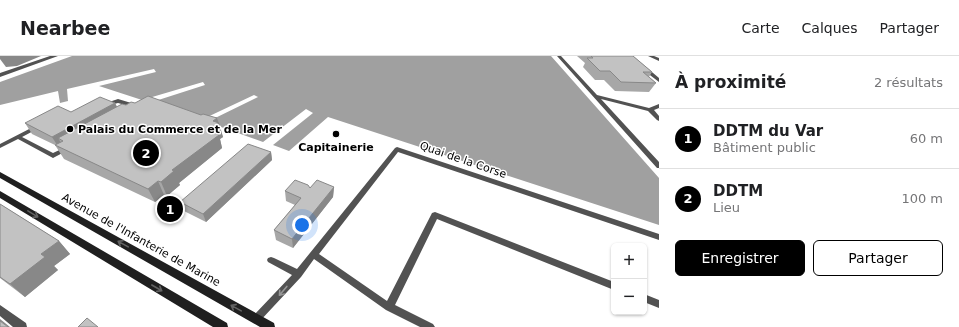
<!DOCTYPE html>
<html lang="fr">
<head>
<meta charset="utf-8">
<style>
  :root { --surface:#fff; --page:#f6f6f6; --text:#202124; --muted:#757577; --line:#e0e0e0; --accent:#000 }
  body { margin:0; font-family:"DejaVu Sans",sans-serif; background:var(--page); color:var(--text) }
  .controls { position:absolute; right:12px; bottom:12px; display:grid; overflow:hidden; border-radius:6px; box-shadow:0 1px 3px #0004 }
  .controls button { width:36px; height:36px; display:grid; place-items:center; padding:0; border:0; border-bottom:1px solid var(--line); background:var(--surface); color:var(--text); font:20px sans-serif }
  .you { position:absolute; left:302px; top:169px; width:14px; height:14px; margin:-10px; border:3px solid #fff; border-radius:50%; background:#1a73e8; box-shadow:0 0 0 6px #1a73e833 }
  .badge { display:grid; place-items:center; width:26px; height:26px; border-radius:50%; background:var(--accent); color:#fff; font-size:13px; font-weight:700 }
  .pin { position:absolute; translate:-50% -50%; border:2px solid #fff; box-shadow:0 1px 4px #0006 }
  .list { margin:0; padding:0; list-style:none }
  h2 { display:flex; justify-content:space-between; align-items:center; height:52px; margin:0; padding:0 16px; font-size:17px }
  h2 small { font-size:13px; font-weight:400; color:var(--muted) }
  .list li { display:grid; grid-template-columns:26px 1fr auto; gap:12px; align-items:center; box-sizing:border-box; height:60px; padding:0 16px; border-top:1px solid var(--line) }
  .list b { display:block; font-size:15px; white-space:nowrap }
  .list p { margin:0; font-size:13px; white-space:nowrap; color:var(--muted) }
  .list em { font-size:13px; font-style:normal; color:var(--muted) }
  .actions { display:flex; gap:8px; padding:12px 16px }
  .actions a { flex:1; padding:9px 0; border:1px solid var(--accent); border-radius:6px; text-align:center; font-size:14px; color:var(--accent) }
  .actions .main { background:var(--accent); color:#fff }
  .map { position:relative; flex:none; width:659px; height:271px; overflow:hidden }
  header { display:flex; align-items:center; gap:24px; box-sizing:border-box; height:56px; padding:0 20px; background:var(--surface); border-bottom:1px solid var(--line) }
  header strong { font-size:19px }
  nav { display:flex; gap:22px; margin-inline-start:auto; font-size:14px }
  main { display:flex }
  aside { flex:1; background:var(--surface) }
  .map>svg:first-child { display:block }
</style>
</head>
<body>
<header>
<strong>Nearbee</strong>
<nav><a>Carte</a><a>Calques</a><a>Partager</a></nav>
</header>
<main>
<div class="map">
<svg width="659" height="271" viewBox="0 0 659 271">
  <rect width="100%" height="100%" fill="#fff"/>
  <!-- water -->
  <path fill="#a0a0a0" d="M 72,0 L 551,0 L 659,122 L 659,169 L 328,61 L 289,95 L 273,89 L 313,57 L 306,53 L 263,86 L 207,66 L 258,41 L 254,39 L 201,64 L 149,47 L 205,29 L 203,26 L 142,44 L 99,30 L 156,16 L 154,13 L 67,33 L 68,45 L 60,47 L 58,35 L 0,49 L 0,26 Z"/>
  <g fill="none" stroke-linecap="round" stroke-linejoin="round">
    <!-- lane -->
    <path fill="#525252" fill-rule="evenodd" d="M 557,0 L 561,0 L 597,39 L 649,52 L 659,48 L 659,52 L 654,54 L 659,60 L 659,65 L 657,64 L 648,55 L 601,43 L 659,106 L 659,112 L 657,112 Z
      M 648,0 L 654,0 L 659,2 L 659,5 Z
      M 642,11 L 646,11 L 659,22 L 659,26 L 642,13 Z
      M 118,43 L 138,49 L 139,50 L 136,52 L 118,47 L 106,50 L 103,48 Z
      M 37,69 L 39,70 L 39,72 L 22,81 L 53,97 L 68,90 L 70,91 L 71,92 L 70,93 L 53,102 L 18,83 L 0,92 L 0,88 Z
      M 397,91 L 659,178 L 659,184 L 398,96 L 319,198 L 387,245 L 431,159 L 432,157 L 435,156 L 614,226 L 614,234 L 437,163 L 395,249 L 433,268 L 435,271 L 420,271 L 386,254 L 314,203 L 301,221 L 259,266 L 256,267 L 253,266 L 251,263 L 253,260 L 292,219 L 268,206 L 267,204 L 268,202 L 271,201 L 274,202 L 297,213 L 395,92 Z
      M 644,238 L 659,244 L 659,252 L 644,246 Z"/>
    <!-- street -->
    <path fill="#525252" fill-rule="evenodd" d="M 50,0 L 58,0 L 0,21 L 0,17 Z
      M 0,249 L 26,267 L 27,271 L 13,271 L 0,260 Z"/>
    <!-- secondary -->
    <path fill="#1f1f1f" fill-rule="evenodd" d="M 0,116 L 274,267 L 275,271 L 260,271 L 0,122 Z
      M 0,135 L 227,267 L 228,271 L 213,271 L 0,142 Z"/>
  </g>
  <!-- wall -->
  <path fill="#a7a7a7" d="M 577,0 L 633,0 L 652,16 L 649,21 L 656,27 L 649,36 L 615,35 L 604,24 L 595,24 L 583,11 L 585,7 Z
    M 115,47 L 117,51 L 135,47 L 218,67 L 223,81 L 220,83 L 222,92 L 179,127 L 180,129 L 167,140 L 164,139 L 155,146 L 64,103 L 55,89 L 32,78 L 25,67 L 71,56 Z
    M 271,96 L 272,104 L 206,166 L 184,155 L 180,146 Z
    M 334,131 L 333,141 L 293,192 L 276,184 L 274,174 L 295,149 L 286,145 L 285,135 L 310,132 Z
    M 0,148 L 59,185 L 70,198 L 54,210 L 58,214 L 25,241 L 0,222 Z"/>
  <!-- shaded-wall -->
  <path fill="#888" d="M 0,0 L 41,0 L 17,10 L 6,11 L 0,3 Z
    M 115,47 L 120,57 L 63,85 L 58,82 L 63,90 L 59,92 L 52,81 Z
    M 217,62 L 219,68 L 219,67 L 223,81 L 220,83 L 222,92 L 179,127 L 180,129 L 167,140 L 161,126 L 209,75 L 213,65 Z
    M 271,96 L 272,104 L 206,166 L 203,158 Z
    M 158,125 L 164,139 L 155,146 L 148,133 Z
    M 334,131 L 333,141 L 293,192 L 292,183 Z
    M 59,185 L 70,198 L 54,210 L 58,214 L 25,241 L 10,228 L 41,198 Z
    M 0,263 L 10,271 L 8,271 L 0,265 Z"/>
  <!-- building -->
  <path fill="#c2c2c2" stroke="#888" d="M 591,0 L 633,0 L 652,16 L 643,16 L 656,27 L 621,26 L 610,15 L 600,15 L 587,2 L 593,2 Z
    M 148,40 L 201,59 L 203,58 L 217,62 L 213,65 L 219,67 L 209,75 L 219,79 L 172,114 L 174,115 L 161,126 L 158,125 L 148,133 L 55,89 L 63,85 L 58,82 L 122,48 L 126,49 L 131,46 L 135,47 Z
    M 100,41 L 115,47 L 52,81 L 25,67 L 58,50 L 71,56 Z
    M 248,88 L 271,96 L 203,158 L 180,146 Z
    M 295,124 L 308,129 L 310,132 L 317,124 L 334,131 L 292,183 L 274,174 L 301,142 L 285,135 Z
    M 0,148 L 59,185 L 41,198 L 45,201 L 10,228 L 0,221 Z
    M 87,262 L 98,271 L 78,271 Z
    M 0,265 L 8,271 L 0,271 Z"/>
  <!-- one-way arrows -->
  <defs><path id="oneway-shaft" d="M-6 0H5M1.5-3L5.5 0L1.5 3" fill="none" stroke-width="1.6" stroke-linecap="round" stroke-linejoin="round"/></defs>
  <g stroke="#626262">
    <use href="#oneway-shaft" transform="translate(33 158) rotate(31)"/>
    <use href="#oneway-shaft" transform="translate(123 188) rotate(-151)"/>
    <use href="#oneway-shaft" transform="translate(157 232) rotate(30)"/>
    <use href="#oneway-shaft" transform="translate(236 252) rotate(-151)"/>
  </g>
  <use stroke="#979797" href="#oneway-shaft" transform="translate(283 235) rotate(130)"/>
  <!-- markers -->
  <g fill="#000" stroke="#fff" stroke-width="1.5">
    <circle cx="70" cy="73" r="4"/>
    <circle cx="336" cy="78" r="4"/>
  </g>
  <g text-anchor="middle" dominant-baseline="central" stroke-width="3" stroke-linejoin="round" paint-order="stroke">
    <!-- poi labels -->
    <g font-size="11" font-weight="bold" fill="#000" stroke="#fff" text-anchor="start">
      <text x="78" y="73">Palais du Commerce et de la Mer</text>
      <text x="336" y="91" text-anchor="middle">Capitainerie</text>
    </g>
    <!-- street labels -->
    <g font-size="11" fill="#000" stroke="#fff">
      <text transform="translate(463 104) rotate(19)">Quai de la Corse</text>
      <text transform="translate(141 184) rotate(29)">Avenue de l'Infanterie de Marine</text>
    </g>
  </g>
</svg>
<div class="controls">
<button>+</button>
<button>−</button>
</div>
<div class="you"></div>
<div class="pin badge" style="left:170px;top:153px">1</div>
<div class="pin badge" style="left:146px;top:97px">2</div>
</div>
<aside>
<h2>À proximité<small>2 résultats</small></h2>
<ul class="list">
<li><span class="badge">1</span><div><b>DDTM du Var</b><p>Bâtiment public</p></div><em>60 m</em></li>
<li><span class="badge">2</span><div><b>DDTM</b><p>Lieu</p></div><em>100 m</em></li>
</ul>
<div class="actions"><a class="main">Enregistrer</a><a>Partager</a></div>
</aside>
</main>
</body>
</html>
